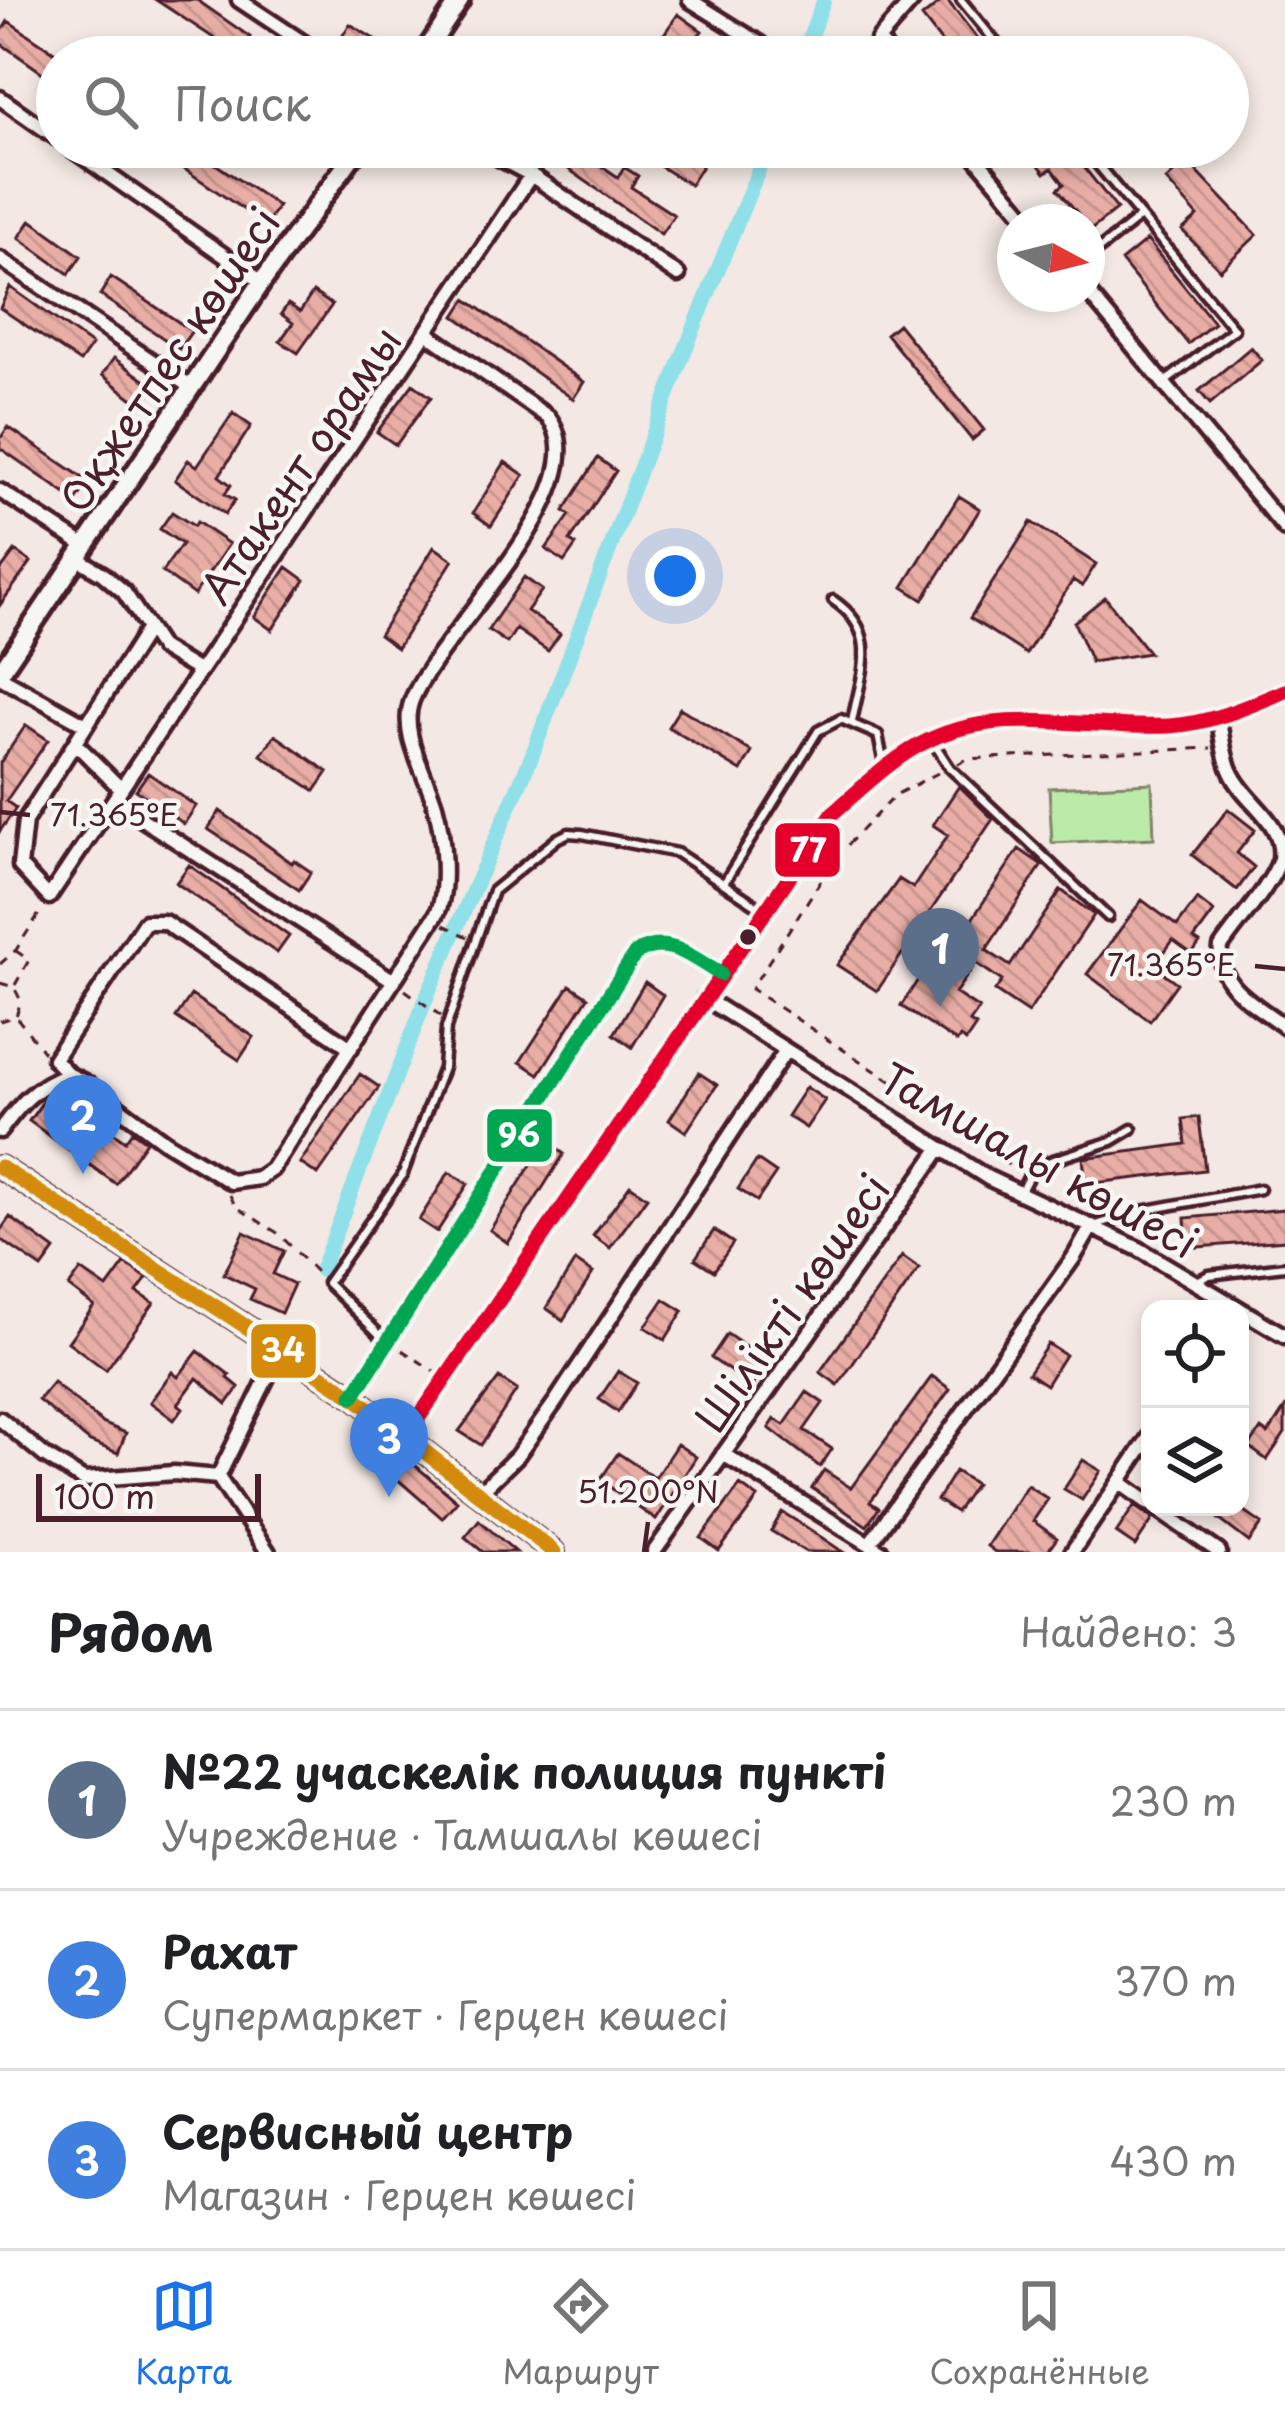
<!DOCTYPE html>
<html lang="ru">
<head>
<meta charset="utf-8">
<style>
  :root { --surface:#fff; --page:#f6f6f6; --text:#202124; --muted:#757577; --line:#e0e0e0; --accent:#1a73e8 }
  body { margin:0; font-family:"Playpen Sans",sans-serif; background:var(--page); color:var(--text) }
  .controls { position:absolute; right:36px; bottom:36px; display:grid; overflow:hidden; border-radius:24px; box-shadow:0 6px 18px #0003 }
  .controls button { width:108px; height:108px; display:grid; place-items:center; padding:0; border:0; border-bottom:3px solid var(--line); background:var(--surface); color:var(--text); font:60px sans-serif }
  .compass { position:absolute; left:997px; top:204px; width:108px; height:108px; border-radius:50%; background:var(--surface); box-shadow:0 6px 18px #0003; rotate:97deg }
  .scale { position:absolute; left:36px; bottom:30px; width:225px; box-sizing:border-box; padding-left:12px; border:6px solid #4a1f2b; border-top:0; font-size:33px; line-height:42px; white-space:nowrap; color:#4a1f2b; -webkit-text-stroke:9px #f6f6f2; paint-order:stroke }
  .you { position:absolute; left:675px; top:576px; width:42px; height:42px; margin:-30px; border:9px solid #fff; border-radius:50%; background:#1a73e8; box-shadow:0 0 0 18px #1a73e833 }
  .badge { display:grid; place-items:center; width:78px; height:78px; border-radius:50%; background:var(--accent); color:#fff; font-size:39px; font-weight:700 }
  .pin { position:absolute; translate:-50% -99px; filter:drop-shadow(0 3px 6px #0008) }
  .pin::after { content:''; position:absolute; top:63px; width:42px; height:36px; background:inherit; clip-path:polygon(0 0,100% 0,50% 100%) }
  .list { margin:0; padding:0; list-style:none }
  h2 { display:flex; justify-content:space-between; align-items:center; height:156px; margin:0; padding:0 48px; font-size:51px }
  h2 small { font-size:39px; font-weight:400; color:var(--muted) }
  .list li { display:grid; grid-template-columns:78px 1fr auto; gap:36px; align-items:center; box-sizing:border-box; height:180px; padding:0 48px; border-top:3px solid var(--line) }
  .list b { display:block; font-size:45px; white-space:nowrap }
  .list p { margin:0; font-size:39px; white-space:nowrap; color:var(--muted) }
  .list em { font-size:39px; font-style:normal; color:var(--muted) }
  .icon { flex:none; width:66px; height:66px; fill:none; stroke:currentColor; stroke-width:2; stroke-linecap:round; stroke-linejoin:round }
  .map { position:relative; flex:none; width:1285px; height:1552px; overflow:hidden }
  .search { position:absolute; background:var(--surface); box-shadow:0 6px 18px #0003; left:36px; right:36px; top:36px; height:132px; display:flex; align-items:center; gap:30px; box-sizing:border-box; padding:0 42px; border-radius:66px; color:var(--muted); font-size:45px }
  .sheet { height:696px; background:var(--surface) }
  nav { display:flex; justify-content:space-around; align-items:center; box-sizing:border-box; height:168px; border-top:3px solid var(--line); background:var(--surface); font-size:33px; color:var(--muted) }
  nav a { display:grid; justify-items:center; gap:6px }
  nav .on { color:var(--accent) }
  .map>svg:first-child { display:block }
</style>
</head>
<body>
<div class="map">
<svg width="1285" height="1552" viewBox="0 0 1285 1552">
  <defs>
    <pattern id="building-back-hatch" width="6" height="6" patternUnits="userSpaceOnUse" patternTransform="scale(3)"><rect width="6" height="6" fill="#e8aea6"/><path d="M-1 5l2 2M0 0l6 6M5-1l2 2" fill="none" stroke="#c8958f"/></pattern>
  </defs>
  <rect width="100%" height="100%" fill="#f3e8e3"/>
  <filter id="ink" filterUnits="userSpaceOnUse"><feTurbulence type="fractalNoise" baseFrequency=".00833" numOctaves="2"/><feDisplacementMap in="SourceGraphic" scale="24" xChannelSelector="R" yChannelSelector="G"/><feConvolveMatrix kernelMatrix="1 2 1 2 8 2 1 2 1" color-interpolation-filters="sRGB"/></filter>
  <g filter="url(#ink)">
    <!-- pitch -->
    <path fill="#bbeaa9" stroke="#82846a" stroke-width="3" d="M 1152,783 L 1154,838 L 1052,843 L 1049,788 Z"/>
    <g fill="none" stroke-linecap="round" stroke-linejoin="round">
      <!-- canal -->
      <path stroke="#8fe0e9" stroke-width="15" d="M 802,57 L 824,0
        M 321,1270 L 429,991 L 531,758 L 681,360 L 768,147"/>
    </g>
    <!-- building -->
    <path fill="url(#building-back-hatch)" stroke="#4a1f2b" stroke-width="3" d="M 156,0 L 197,0 L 250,37 L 238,54 Z
      M 943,0 L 947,0 L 992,57 L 953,57 L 922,17 Z
      M 678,14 L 702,31 L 697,37 L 729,57 L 669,57 L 655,47 Z
      M 8,21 L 57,54 L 57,83 L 0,43 L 0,34 Z
      M 350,24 L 374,39 L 398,57 L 358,57 L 338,43 Z
      M 152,147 L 190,147 L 278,206 L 266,225 Z
      M 537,147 L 574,147 L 618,177 L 624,167 L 638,176 L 631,187 L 674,215 L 661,234 Z
      M 647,147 L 689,147 L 707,158 L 690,185 L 642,155 Z
      M 1025,147 L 1068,147 L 1117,209 L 1091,230 L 1058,189 L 1064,184 L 1052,168 L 1045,173 Z
      M 1187,161 L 1257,235 L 1220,270 L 1182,230 L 1198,216 L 1166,180 Z
      M 31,220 L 81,256 L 69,274 L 19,238 Z
      M 1147,240 L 1214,323 L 1188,344 L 1121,261 Z
      M 111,277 L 192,331 L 179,349 L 100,295 Z
      M 10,287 L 92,345 L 80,362 L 0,308 Z
      M 313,292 L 332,305 L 298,353 L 280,341 L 293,323 L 281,314 L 288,304 L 300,312 Z
      M 466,299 L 584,382 L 573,399 L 455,316 Z
      M 898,324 L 984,430 L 972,440 L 886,334 Z
      M 1251,347 L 1262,360 L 1210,404 L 1199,391 Z
      M 114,358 L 154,387 L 141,405 L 102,375 Z
      M 413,384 L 431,397 L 396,445 L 377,432 Z
      M 233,413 L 251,426 L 219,476 L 231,485 L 225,494 L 235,500 L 225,514 L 175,480 L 188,460 L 197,466 Z
      M 8,427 L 89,482 L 76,501 L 0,448 L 0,439 Z
      M 598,458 L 616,471 L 570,541 L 576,545 L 564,562 L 546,549 L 570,515 L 564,511 Z
      M 505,462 L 524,475 L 491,526 L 473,513 Z
      M 959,496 L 980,509 L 923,600 L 903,587 Z
      M 172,512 L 194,526 L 197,522 L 229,544 L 194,595 L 162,572 L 182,544 L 160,529 Z
      M 1031,522 L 1096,564 L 1082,586 L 1073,580 L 1026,654 L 970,618 Z
      M 434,547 L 453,560 L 397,648 L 379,635 Z
      M 15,551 L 31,562 L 0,605 L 0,571 Z
      M 287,567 L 305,580 L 272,630 L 254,617 Z
      M 524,577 L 542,590 L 527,611 L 560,634 L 548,651 L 516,629 L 507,643 L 488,630 Z
      M 1105,597 L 1149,653 L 1091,662 L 1074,622 Z
      M 680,708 L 752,752 L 741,771 L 668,727 Z
      M 26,725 L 48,740 L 6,801 L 16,808 L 0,831 L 0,763 Z
      M 275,735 L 328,772 L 315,791 L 261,755 Z
      M 148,773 L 196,806 L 184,824 L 136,790 Z
      M 959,786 L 993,819 L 926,918 L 958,940 L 1019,849 L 1042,865 L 986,950 L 1010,966 L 1061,890 L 1094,915 L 1028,1013 L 995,991 L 1002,981 L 976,963 L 955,993 L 979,1009 L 970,1022 L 976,1026 L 966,1041 L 960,1037 L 957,1042 L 901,1006 L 923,972 L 933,979 L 950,954 L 917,932 L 877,991 L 837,965 L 899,879 L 913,888 L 948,835 L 933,825 Z
      M 1228,809 L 1255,830 L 1237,853 L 1254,867 L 1237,890 L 1192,855 Z
      M 220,811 L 292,863 L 294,860 L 311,872 L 299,890 L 208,829 Z
      M 189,865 L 289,936 L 277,953 L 176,883 Z
      M 1197,899 L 1214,912 L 1194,939 L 1200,943 L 1192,954 L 1173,940 L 1154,966 L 1177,983 L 1150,1021 L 1087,974 L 1142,900 L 1177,926 Z
      M 645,982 L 663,995 L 632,1047 L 614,1034 Z
      M 570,985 L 588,997 L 539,1074 L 520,1062 Z
      M 191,995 L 254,1037 L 239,1060 L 176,1017 Z
      M 699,1073 L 717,1085 L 686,1132 L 669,1120 Z
      M 360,1074 L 379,1087 L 318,1175 L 300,1163 Z
      M 806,1087 L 825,1100 L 806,1128 L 787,1116 Z
      M 57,1090 L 125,1141 L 132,1131 L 146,1141 L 116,1184 L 29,1121 L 47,1096 Z
      M 1199,1117 L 1205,1170 L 1086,1184 L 1083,1158 L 1186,1144 L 1183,1119 Z
      M 546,1141 L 564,1154 L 508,1243 L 490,1230 Z
      M 757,1160 L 776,1173 L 757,1201 L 738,1189 Z
      M 449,1172 L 468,1184 L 437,1232 L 419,1220 Z
      M 630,1185 L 647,1197 L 610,1248 L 593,1236 Z
      M 1285,1209 L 1285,1240 L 1187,1248 L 1185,1218 Z
      M 10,1217 L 55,1250 L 42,1268 L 0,1239 L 0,1231 Z
      M 714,1230 L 733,1243 L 714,1271 L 695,1259 Z
      M 244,1232 L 284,1251 L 273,1274 L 294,1284 L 281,1313 L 250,1299 L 255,1289 L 224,1274 Z
      M 902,1256 L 919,1268 L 838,1385 L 820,1372 Z
      M 575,1261 L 593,1273 L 563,1320 L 546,1308 Z
      M 125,1263 L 147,1278 L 137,1292 L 154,1303 L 106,1370 L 68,1342 L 94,1306 L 69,1287 L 81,1270 L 107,1288 Z
      M 664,1299 L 683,1311 L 665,1340 L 645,1327 Z
      M 727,1334 L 768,1362 L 752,1386 L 711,1358 Z
      M 1048,1344 L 1065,1355 L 1046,1385 L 1028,1373 Z
      M 198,1351 L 230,1375 L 228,1378 L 239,1387 L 227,1404 L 197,1378 L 178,1404 L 183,1408 L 174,1420 L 150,1402 L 172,1372 L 178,1377 Z
      M 618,1371 L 637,1383 L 618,1412 L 599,1399 Z
      M 932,1376 L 950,1389 L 870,1502 L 879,1508 L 867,1526 L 812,1488 L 824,1470 L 851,1488 Z
      M 499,1378 L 517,1390 L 481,1445 L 459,1431 Z
      M 53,1382 L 102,1423 L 126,1433 L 118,1453 L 90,1442 L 38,1400 Z
      M 807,1392 L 823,1403 L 804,1430 L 832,1449 L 820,1467 L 769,1428 L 775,1419 L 784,1425 Z
      M 1285,1408 L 1285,1433 L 1267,1460 L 1249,1447 L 1261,1429 L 1268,1434 Z
      M 677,1444 L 696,1457 L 656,1520 L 600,1480 L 618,1453 L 655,1478 Z
      M 1083,1460 L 1101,1471 L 1082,1500 L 1064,1489 Z
      M 410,1461 L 457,1501 L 442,1518 L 396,1478 Z
      M 955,1471 L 975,1484 L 956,1512 L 937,1500 Z
      M 740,1485 L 758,1498 L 719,1551 L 701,1538 Z
      M 1027,1485 L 1048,1499 L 1033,1521 L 1057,1538 L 1047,1552 L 995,1552 L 987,1546 Z
      M 1134,1506 L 1153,1519 L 1135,1546 L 1116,1533 Z
      M 1203,1507 L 1238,1507 L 1262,1524 L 1249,1542 Z
      M 782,1512 L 806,1527 L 843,1552 L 806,1552 L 771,1531 Z
      M 479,1520 L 496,1535 L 516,1552 L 483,1552 L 465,1537 Z"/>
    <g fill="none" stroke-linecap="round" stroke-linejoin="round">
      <!-- lane casing -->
      <g stroke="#4a1f2b" stroke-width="15">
        <path id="lane" d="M 961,0 L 1008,57
          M 1083,147 L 1234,329 L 1164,383
          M 1087,259 L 1140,217
          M 833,600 C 882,633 861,672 852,722
          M 933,742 L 950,768 L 1108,917
          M 724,883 L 818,731 L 841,719 L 878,735 L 884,765
          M 1020,1193 L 1032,1170 L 1041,1164 L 1112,1141 L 1132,1129
          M 1096,1225 L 1141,1211 L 1260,1189
          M 1195,1282 L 1209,1275 L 1285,1266
          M 385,1340 L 327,1283 L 402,1176 L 443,1068 L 446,1028 L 493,891 L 558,838 L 569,833 L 582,834 L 677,853 L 764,910"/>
      </g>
      <!-- street casing -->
      <g stroke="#4a1f2b" stroke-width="21">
        <path id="street" d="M 239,0 L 325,57
          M 690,0 L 762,45
          M 893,57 L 878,40 L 913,0
          M 0,98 L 57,138
          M 69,147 L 262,282
          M 478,147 L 531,175 L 678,275
          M 967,147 L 1030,222
          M 0,259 L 192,388
          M 1087,291 L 1285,529
          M 0,491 L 85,546
          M 77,558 L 103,574 L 124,592 L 161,648 L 197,670
          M 147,630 L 25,821 L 20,866 L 49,897 L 531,175
          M 0,677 L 86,725
          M 1218,716 C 1222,734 1223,756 1231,772 C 1245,804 1285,820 1280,859 C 1272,885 1237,923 1221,947 C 1216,987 1257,1005 1285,1027
          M 75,743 L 121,789
          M 114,801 L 394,981
          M 704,998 L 988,1178 L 1139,1249 L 1285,1336
          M 351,1048 L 164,922 L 145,922 L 54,1059 L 68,1074 L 86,1083 L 164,1141 L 231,1182 L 259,1178 L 272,1169 L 433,920 C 451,897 443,833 435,805 C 426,773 399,733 412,700 C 437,635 604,485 548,417 L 428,334
          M 0,1131 C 20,1104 35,1086 68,1074
          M 353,1396 L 635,954 C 666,933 693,958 720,974
          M 0,1419 L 45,1456 L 84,1480 L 174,1473 L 218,1477 L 268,1552
          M 406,1436 L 833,813 C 863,787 893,757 929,740 C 1001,705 1093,730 1169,726 C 1209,724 1249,706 1285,691
          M 723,1454 L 882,1552
          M 218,1477 L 282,1347
          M 1119,1482 L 1150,1504
          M 480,1492 L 517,1456 L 556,1401 L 786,1050
          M 1154,1507 L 1219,1552
          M 870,1543 L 1074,1257 L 1092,1226
          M 654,1552 L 940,1149
          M 1072,1552 L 1150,1436"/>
      </g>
      <!-- secondary casing -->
      <g stroke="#4a1f2b" stroke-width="26">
        <path id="secondary" d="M 422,57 L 460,0
          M 0,673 L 262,282 L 359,147
          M 0,1167 L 353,1396 L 554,1552"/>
      </g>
      <!-- path -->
      <path stroke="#4a1f2b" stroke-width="3" stroke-dasharray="9 9" stroke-linecap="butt" d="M 958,764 L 966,759 L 1211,748
        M 938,773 L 895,795 L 836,857 L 751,989 L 965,1130 L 1017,1172
        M 444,925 L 468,937
        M 0,964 L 16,950 L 42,909
        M 0,983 L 14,987 L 21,1001 L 16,1016 L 0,1021
        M 15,985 L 29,960 L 16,951
        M 405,990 L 441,1016
        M 17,1018 L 44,1052
        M 230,1195 L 235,1206 L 279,1234 L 320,1276
        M 402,1350 L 434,1371"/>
      <!-- lane -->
      <use href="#lane" stroke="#f6f6f2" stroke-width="6"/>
      <!-- street -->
      <use href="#street" stroke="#f6f6f2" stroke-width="12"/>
      <!-- secondary -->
      <use href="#secondary" stroke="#f6f6f2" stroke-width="16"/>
      <!-- bus-1 casing -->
      <g stroke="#f6f6f2" stroke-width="24">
        <path id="bus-1" d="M 406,1436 L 833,813 C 863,787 893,757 929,740 C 1001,705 1093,730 1169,726 C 1209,724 1249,706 1285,691"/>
      </g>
      <!-- bus-2 casing -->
      <g stroke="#f6f6f2" stroke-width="24">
        <path id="bus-2" d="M 0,1167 L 353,1396 L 554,1552"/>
      </g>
      <!-- bus-3 casing -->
      <g stroke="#f6f6f2" stroke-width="24">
        <path id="bus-3" d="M 353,1396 L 635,954 C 666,933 693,958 720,974"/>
      </g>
      <!-- bus-1 -->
      <use href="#bus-1" stroke="#e4002b" stroke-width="15"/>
      <!-- bus-2 -->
      <use href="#bus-2" stroke="#d48b09" stroke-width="15"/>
      <!-- bus-3 -->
      <use href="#bus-3" stroke="#00a651" stroke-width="15"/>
    </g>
  </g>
  <!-- ticks -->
  <path fill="none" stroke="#4a1f2b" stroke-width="4.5" d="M 0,812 L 30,815M 1255,966 L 1285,969M 644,1552 L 648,1522"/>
  <!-- markers -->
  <circle fill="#4a1f2b" stroke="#f6f6f2" stroke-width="4.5" cx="748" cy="937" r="10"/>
  <g text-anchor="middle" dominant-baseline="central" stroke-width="9" stroke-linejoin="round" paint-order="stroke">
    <!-- street labels -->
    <g font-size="42" fill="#4a1f2b" stroke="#f6f6f2">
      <text transform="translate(168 359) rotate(-56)">Оқжетпес көшесі</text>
      <text transform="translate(299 464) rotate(-56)">Атакент орамы</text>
      <text transform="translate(1040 1159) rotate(29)">Тамшалы көшесі</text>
      <text transform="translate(791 1302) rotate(-55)">Шілікті көшесі</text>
    </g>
  </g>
  <g font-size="30" text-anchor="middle" fill="#4a1f2b" stroke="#f6f6f2" stroke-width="9" stroke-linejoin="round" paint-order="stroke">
    <text x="114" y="826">71.365°E</text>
    <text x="1171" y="976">71.365°E</text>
    <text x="648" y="1503">51.200°N</text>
  </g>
  <g stroke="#f6f6f2" stroke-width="4.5">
    <rect x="773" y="821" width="69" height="58" rx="12" fill="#e4002b"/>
    <rect x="485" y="1107" width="69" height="57" rx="12" fill="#00a651"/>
    <rect x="249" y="1322" width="69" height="58" rx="12" fill="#d48b09"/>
  </g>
  <g font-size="33" text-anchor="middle" font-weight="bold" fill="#fff">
    <text x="808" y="862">77</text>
    <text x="519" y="1147">96</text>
    <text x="283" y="1362">34</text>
  </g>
</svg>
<div class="controls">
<button><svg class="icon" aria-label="locate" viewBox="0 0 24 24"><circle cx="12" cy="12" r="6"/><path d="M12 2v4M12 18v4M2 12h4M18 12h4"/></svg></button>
<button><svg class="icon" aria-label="layers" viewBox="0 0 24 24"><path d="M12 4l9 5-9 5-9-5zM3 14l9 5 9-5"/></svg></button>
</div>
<svg class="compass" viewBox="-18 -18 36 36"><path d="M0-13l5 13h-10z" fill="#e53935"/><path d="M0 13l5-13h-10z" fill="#757577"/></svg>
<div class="scale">100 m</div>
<div class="you"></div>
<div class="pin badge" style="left:940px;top:1007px;background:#5c6f8a">1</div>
<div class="pin badge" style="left:83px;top:1174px;background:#3f7fe0">2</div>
<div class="pin badge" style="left:389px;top:1497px;background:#3f7fe0">3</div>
<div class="search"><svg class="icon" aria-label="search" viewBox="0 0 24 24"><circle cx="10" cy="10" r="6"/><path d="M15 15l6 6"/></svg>Поиск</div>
</div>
<section class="sheet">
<h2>Рядом<small>Найдено: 3</small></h2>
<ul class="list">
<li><span class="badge" style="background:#5c6f8a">1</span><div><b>№22 учаскелік полиция пункті</b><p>Учреждение · Тамшалы көшесі</p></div><em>230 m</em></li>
<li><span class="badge" style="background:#3f7fe0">2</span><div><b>Рахат</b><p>Супермаркет · Герцен көшесі</p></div><em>370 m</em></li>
<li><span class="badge" style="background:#3f7fe0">3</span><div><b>Сервисный центр</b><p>Магазин · Герцен көшесі</p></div><em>430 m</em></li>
</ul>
</section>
<nav>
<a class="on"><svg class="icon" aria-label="map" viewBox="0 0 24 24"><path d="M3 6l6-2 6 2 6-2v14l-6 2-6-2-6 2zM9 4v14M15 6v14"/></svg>Карта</a>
<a><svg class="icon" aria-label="directions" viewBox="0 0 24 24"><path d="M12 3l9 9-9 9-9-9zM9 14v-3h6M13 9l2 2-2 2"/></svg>Маршрут</a>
<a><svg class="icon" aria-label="saved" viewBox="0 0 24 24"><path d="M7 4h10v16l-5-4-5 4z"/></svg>Сохранённые</a>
</nav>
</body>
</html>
